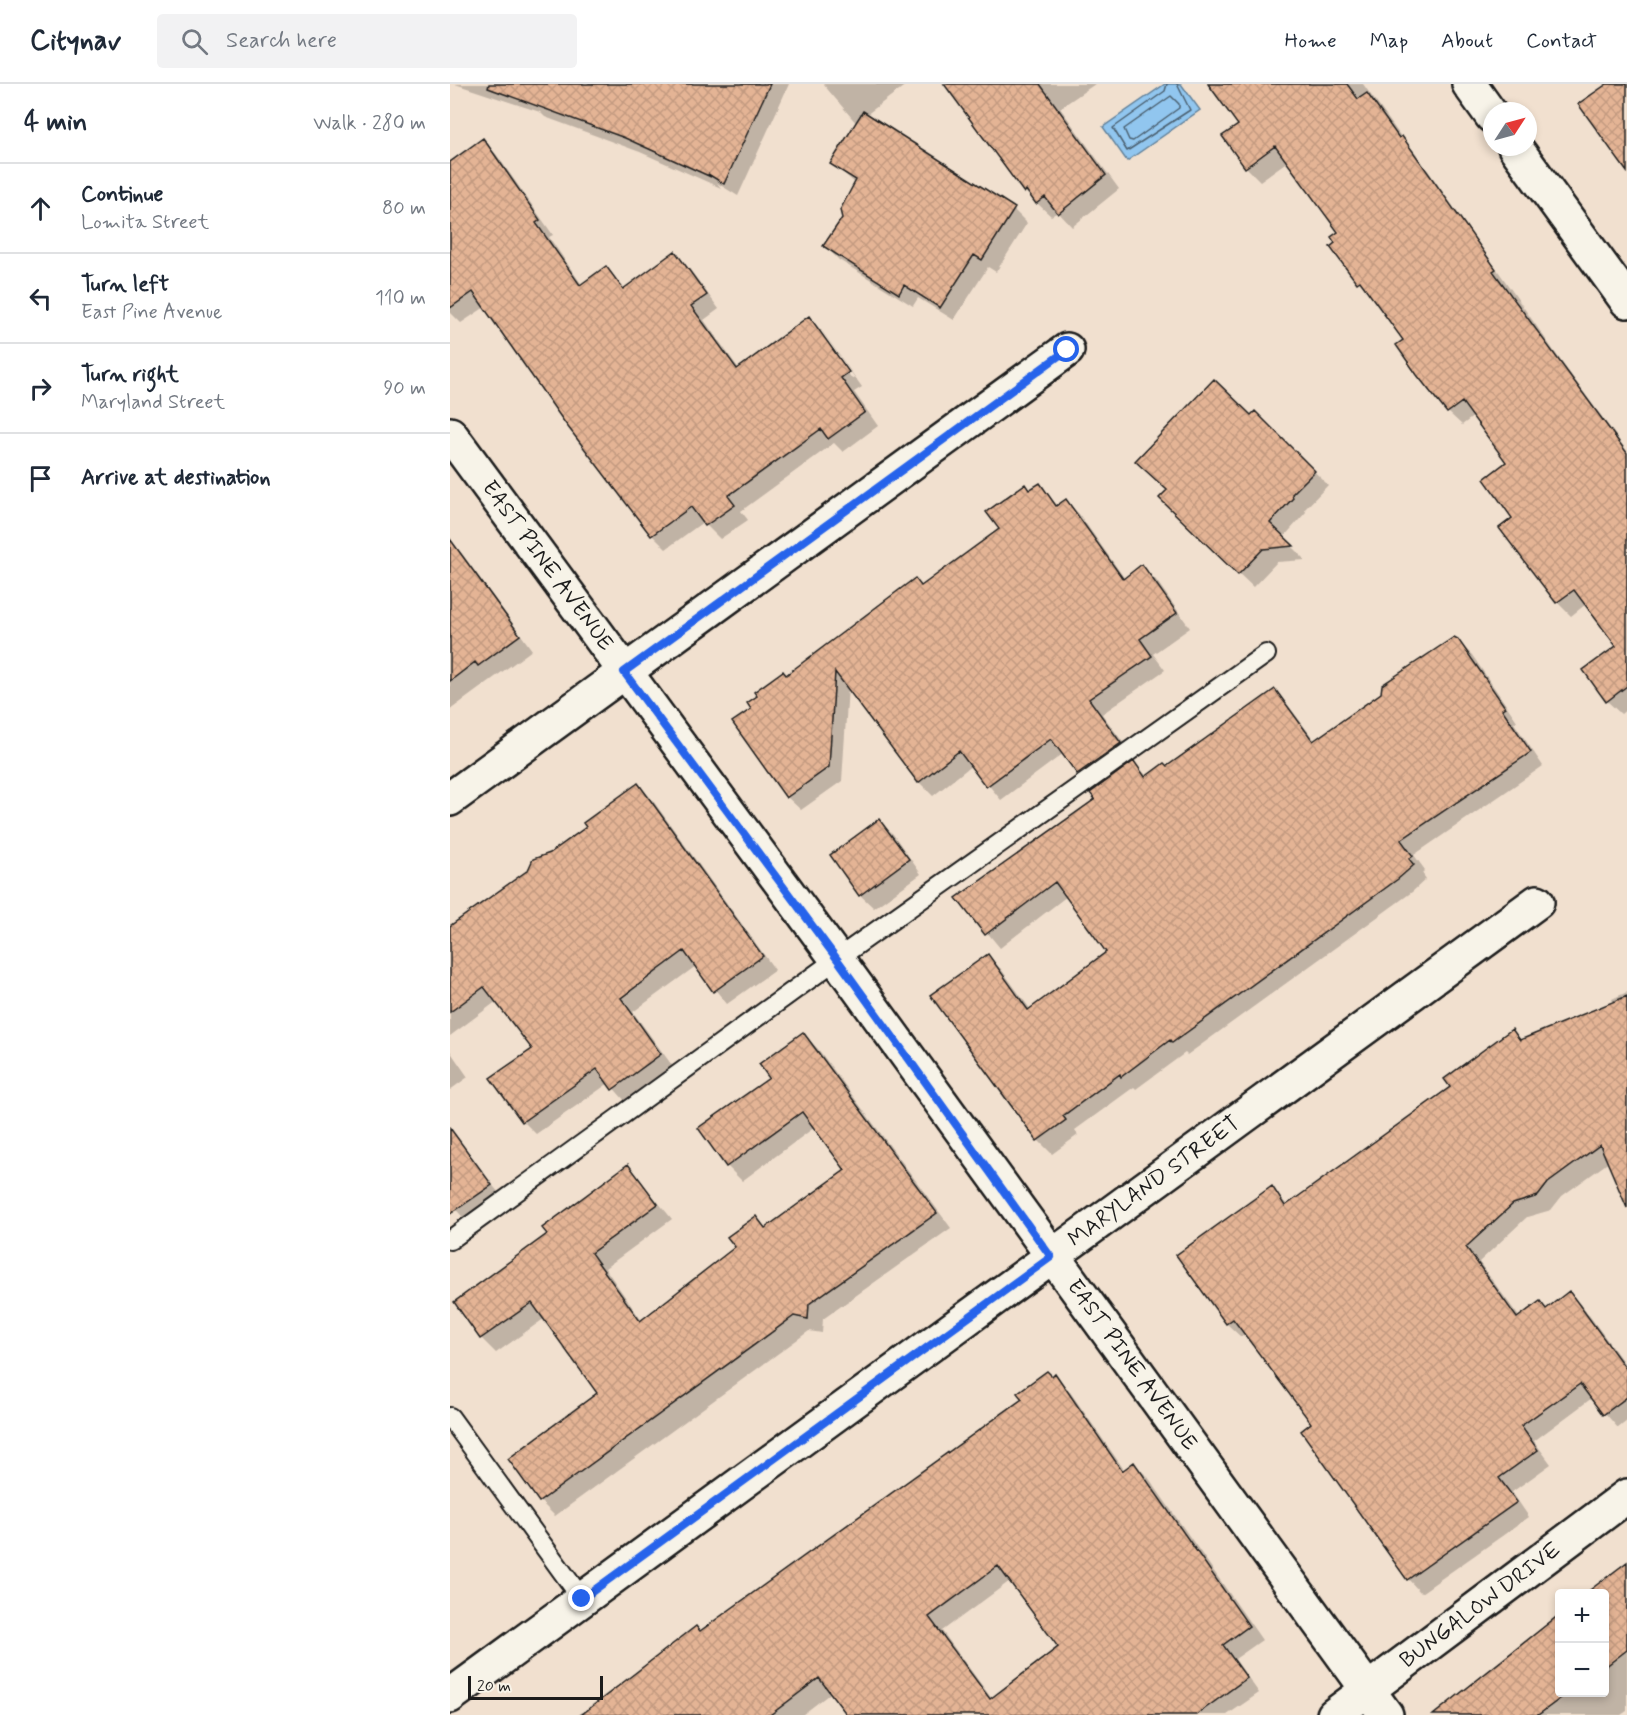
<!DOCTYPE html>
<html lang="en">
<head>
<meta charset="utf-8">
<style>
  :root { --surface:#fff; --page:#f2f2f3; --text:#1f2937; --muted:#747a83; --line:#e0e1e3 }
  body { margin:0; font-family:Mynerve,sans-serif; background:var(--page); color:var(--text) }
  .controls { position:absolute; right:18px; bottom:18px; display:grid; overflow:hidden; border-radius:6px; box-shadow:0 3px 9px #0003 }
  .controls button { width:54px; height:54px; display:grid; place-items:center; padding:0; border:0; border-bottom:2px solid var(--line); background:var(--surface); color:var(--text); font:30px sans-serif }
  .compass { position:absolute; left:1033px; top:18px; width:54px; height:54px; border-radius:50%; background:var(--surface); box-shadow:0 3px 9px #0003; rotate:54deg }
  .scale { position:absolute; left:18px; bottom:15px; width:135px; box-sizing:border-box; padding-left:6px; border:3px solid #1c1c1c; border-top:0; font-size:16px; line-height:21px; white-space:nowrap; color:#1c1c1c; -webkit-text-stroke:4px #f7f3e8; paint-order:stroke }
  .stop { position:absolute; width:18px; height:18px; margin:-14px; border:4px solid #2563eb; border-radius:50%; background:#fff }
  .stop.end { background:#2563eb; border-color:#fff; box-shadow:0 2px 6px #0008 }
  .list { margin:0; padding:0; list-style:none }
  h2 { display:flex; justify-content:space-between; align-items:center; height:78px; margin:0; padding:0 24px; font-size:26px }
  h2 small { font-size:20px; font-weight:400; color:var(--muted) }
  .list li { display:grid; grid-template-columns:39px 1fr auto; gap:18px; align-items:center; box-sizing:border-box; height:90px; padding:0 24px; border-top:2px solid var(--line) }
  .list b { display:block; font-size:22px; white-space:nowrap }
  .list p { margin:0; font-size:20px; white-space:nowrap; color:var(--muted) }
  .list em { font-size:20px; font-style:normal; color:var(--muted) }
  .icon { flex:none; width:33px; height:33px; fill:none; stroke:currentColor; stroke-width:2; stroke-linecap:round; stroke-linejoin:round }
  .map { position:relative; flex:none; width:1177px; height:1631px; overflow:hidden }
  header { display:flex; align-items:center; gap:36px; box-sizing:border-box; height:84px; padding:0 30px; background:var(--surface); border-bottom:2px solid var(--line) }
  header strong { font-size:28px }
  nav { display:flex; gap:33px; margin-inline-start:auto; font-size:21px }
  .search { width:420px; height:54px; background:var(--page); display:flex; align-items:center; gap:15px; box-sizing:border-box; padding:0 21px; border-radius:6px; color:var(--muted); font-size:22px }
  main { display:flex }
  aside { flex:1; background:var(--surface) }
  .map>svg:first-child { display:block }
</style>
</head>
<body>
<header>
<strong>Citynav</strong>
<div class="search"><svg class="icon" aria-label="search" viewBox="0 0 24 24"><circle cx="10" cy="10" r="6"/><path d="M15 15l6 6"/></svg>Search here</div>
<nav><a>Home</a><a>Map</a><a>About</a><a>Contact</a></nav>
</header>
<main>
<aside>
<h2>4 min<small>Walk · 280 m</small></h2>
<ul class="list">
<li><svg class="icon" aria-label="ahead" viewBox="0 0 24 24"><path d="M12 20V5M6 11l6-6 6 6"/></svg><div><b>Continue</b><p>Lomita Street</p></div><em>80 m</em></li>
<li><svg class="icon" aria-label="left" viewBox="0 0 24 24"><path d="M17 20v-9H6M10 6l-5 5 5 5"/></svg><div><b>Turn left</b><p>East Pine Avenue</p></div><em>110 m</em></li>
<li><svg class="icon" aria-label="right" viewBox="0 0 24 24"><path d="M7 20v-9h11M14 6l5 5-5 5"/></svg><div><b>Turn right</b><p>Maryland Street</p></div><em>90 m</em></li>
<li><svg class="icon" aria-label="arrive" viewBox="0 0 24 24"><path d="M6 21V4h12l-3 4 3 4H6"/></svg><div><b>Arrive at destination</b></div></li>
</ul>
</aside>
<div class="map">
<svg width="1177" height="1631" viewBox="0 0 1177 1631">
  <defs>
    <pattern id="building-cross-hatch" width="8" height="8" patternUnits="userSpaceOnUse" patternTransform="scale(1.5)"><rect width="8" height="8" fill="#e4b495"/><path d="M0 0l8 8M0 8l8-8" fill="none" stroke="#c39a80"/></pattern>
  </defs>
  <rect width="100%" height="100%" fill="#f1e0cf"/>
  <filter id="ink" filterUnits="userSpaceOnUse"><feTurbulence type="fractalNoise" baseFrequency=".0167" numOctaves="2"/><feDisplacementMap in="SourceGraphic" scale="12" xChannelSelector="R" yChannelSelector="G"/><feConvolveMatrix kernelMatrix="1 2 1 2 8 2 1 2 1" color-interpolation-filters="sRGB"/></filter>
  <g filter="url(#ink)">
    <!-- water -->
    <path fill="#91c6ef" stroke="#62829b" stroke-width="1.5" d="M 715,0 L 731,0 L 750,26 L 677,77 L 653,43 Z"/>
    <!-- shadow -->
    <path fill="#0003" fill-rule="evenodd" d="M 5,0 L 339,0 L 288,112 L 267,99 L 271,104 L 190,68 L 95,33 L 90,28 Z
      M 373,0 L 457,0 L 416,31 L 564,126 L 577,139 L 546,188 L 538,183 L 504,236 L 468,214 L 463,222 L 389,176 L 375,162 L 393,134 L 406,100 L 382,79 L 407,40 Z
      M 496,0 L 645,0 L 610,24 L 669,105 L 622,143 L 608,128 L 601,132 L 575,108 Z
      M 760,0 L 913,0 L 952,54 L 965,68 L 1113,280 L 1177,367 L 1177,625 L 1171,630 L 1157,617 L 1168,562 L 1136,520 L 1121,532 L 1107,518 L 1051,444 L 1064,435 L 1058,379 L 1024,332 L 1012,341 L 998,328 L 955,256 L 882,163 L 887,159 L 890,148 L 838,77 L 810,97 L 796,83 L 774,53 L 790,41 Z
      M 32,56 L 46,70 L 103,151 L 99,153 L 132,201 L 156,184 L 175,205 L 225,169 L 238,183 L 269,225 L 254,236 L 289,285 L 359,234 L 373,248 L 412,303 L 404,308 L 428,342 L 393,368 L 384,359 L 291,427 L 298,436 L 270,455 L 253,438 L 216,465 L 202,451 L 116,338 L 35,223 L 11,239 L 0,228 L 0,80 ZM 368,247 L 372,247 L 405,294 L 402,295 Z
      M 805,329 L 878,401 L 855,425 L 856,428 L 833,454 L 855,476 L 827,478 L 803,503 L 724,428 Z
      M 589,401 L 608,422 L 616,417 L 629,430 L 675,495 L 692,482 L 706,496 L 740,544 L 703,570 L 715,586 L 652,630 L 684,673 L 642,703 L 614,669 L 551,716 L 522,681 L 483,712 L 469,698 L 398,603 L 392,697 L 351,726 L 337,713 L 303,625 L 336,592 L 472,503 L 551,446 L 580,407 Z
      M 0,457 L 13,471 L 82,566 L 0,626 Z
      M 1008,557 L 1022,571 L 1067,637 L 1064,639 L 1093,682 L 964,771 L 975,786 L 972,789 L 976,795 L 962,808 L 737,971 L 735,969 L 686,1005 L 684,1003 L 625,1046 L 628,1051 L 602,1070 L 588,1056 L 483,911 L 537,872 L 551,885 L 581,926 L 658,868 L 617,812 L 550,864 L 509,814 L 647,715 L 684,679 L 698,693 L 717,684 L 825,607 L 838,621 L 865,657 Z
      M 188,700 L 201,714 L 325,886 L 277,920 L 246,882 L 183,928 L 224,984 L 176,1018 L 159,999 L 86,1050 L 73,1037 L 84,966 L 47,917 L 0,952 L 0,845 L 138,744 Z
      M 429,737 L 443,750 L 471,790 L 424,824 L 410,811 Z
      M 1177,908 L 1177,1123 L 1159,1078 L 1112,1112 L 1101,1126 L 1077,1133 L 1029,1178 L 1070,1234 L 1090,1219 L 1097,1226 L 1119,1209 L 1133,1223 L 1177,1283 L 1177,1337 L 1168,1344 L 1142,1314 L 1084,1357 L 1101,1380 L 1062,1408 L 1079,1433 L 971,1509 L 958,1495 L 863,1340 L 796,1250 L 791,1253 L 777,1240 L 728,1171 L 821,1104 L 838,1122 L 1002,1004 L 1061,947 L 1072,957 L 1164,920 L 1162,915 Z
      M 353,950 L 368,965 L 501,1144 L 373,1235 L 372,1249 L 359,1247 L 105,1432 L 90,1417 L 60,1375 L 149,1309 L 95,1234 L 46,1269 L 31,1254 L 6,1218 L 99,1151 L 178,1082 L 222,1135 L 155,1184 L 192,1237 L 287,1164 L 306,1134 L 317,1145 L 397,1087 L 365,1043 L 292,1097 L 277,1082 L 321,994 Z
      M 0,967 L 18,993 L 0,1006 Z
      M 20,1074 L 54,1115 L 19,1140 L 0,1119 L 0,1088 Z
      M 605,1291 L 618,1305 L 675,1387 L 684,1380 L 698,1393 L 812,1556 L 785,1575 L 809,1609 L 777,1631 L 399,1631 L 382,1608 L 352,1631 L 128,1631 L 167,1602 L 169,1603 L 250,1549 ZM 560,1497 L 610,1564 L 542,1615 L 492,1547 Z
      M 1177,1480 L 1177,1627 L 1171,1631 L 1009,1631 L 1110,1608 L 1154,1608 L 1154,1510 L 1140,1510 Z"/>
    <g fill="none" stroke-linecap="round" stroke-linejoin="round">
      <!-- shore -->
      <path stroke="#4b6070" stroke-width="1.5" d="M 717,0 L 715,7 L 663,44 L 677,67 L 740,26 L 727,0
        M 721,12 L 729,20 L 729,24 L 683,57 L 679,56 L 674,45 Z"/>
    </g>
    <!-- building -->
    <path fill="url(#building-cross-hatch)" stroke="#1c1c1c" stroke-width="1.5" fill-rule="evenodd" d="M 39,0 L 320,0 L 274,100 L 258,90 L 261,93 L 175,54 L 38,4 Z
      M 494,0 L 590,0 L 656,91 L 608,130 L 595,113 L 586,120 L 576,106 L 574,109 Z
      M 758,0 L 897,0 L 908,15 L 917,9 L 949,54 L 952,52 L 1046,185 L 1043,187 L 1177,369 L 1177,602 L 1156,618 L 1133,586 L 1166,562 L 1124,506 L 1106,519 L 1049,444 L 1062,434 L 1034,395 L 1056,378 L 1012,318 L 997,329 L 967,291 L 946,261 L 953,256 L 910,197 L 907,199 L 880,163 L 885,159 L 881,153 L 888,148 L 825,62 L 795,84 L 772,52 L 788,41 Z
      M 1157,0 L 1177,0 L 1177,88 L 1128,20 Z
      M 413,27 L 565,124 L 532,176 L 524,171 L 490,224 L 454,201 L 449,210 L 373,162 L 392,134 L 390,126 L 406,96 L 380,80 Z
      M 33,54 L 90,136 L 86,139 L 130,201 L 156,182 L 173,205 L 225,167 L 257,211 L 241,222 L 287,285 L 359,232 L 399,288 L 391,294 L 415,328 L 378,355 L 371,345 L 278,412 L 285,421 L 255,442 L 241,423 L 201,452 L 115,339 L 23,208 L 0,224 L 0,78 Z
      M 764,295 L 801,331 L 805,327 L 865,387 L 842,410 L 843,414 L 820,439 L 844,462 L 813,465 L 788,491 L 709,414 L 717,406 L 685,377 Z
      M 590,399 L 606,422 L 616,415 L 673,495 L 692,480 L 727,529 L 690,555 L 702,572 L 639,615 L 671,659 L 627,690 L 601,655 L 536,703 L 509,667 L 468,699 L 385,588 L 379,683 L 336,714 L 282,638 L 301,625 L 297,619 L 307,612 L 304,608 L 333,587 L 336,591 L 465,494 L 471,502 L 549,445 L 536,428 L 575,400 L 579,406 Z
      M 0,455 L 70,551 L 28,582 L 25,578 L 0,597 Z
      M 1004,553 L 1008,555 L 1055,623 L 1052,625 L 1081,668 L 951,756 L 963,772 L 959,775 L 964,781 L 948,795 L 722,959 L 720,956 L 671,993 L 670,990 L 613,1032 L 616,1036 L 587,1057 L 480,911 L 538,870 L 578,926 L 656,868 L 605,798 L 535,851 L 506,814 L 645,715 L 640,709 L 684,677 L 695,693 L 714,679 L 717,682 L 825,605 L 863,657 L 931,609 L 932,601 Z
      M 188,699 L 313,872 L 263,908 L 234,867 L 171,914 L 211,970 L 162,1006 L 147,985 L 72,1038 L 40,994 L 82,965 L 34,903 L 0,928 L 0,842 L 78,786 L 83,775 L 100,769 L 136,743 L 133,739 Z
      M 429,735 L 459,775 L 409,812 L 380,771 Z
      M 1177,912 L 1177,1124 L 1150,1061 L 1098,1099 L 1088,1112 L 1063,1120 L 1016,1163 L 1067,1234 L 1090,1217 L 1096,1225 L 1119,1207 L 1177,1286 L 1177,1313 L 1153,1331 L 1130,1300 L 1071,1342 L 1088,1366 L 1049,1394 L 1067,1418 L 957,1496 L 851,1347 L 861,1339 L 783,1235 L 776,1240 L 726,1171 L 822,1102 L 835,1122 L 1000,1003 L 994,995 L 1062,945 L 1070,956 Z
      M 353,948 L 487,1129 L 359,1220 L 358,1235 L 344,1232 L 89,1418 L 58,1375 L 147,1309 L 82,1219 L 30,1255 L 4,1218 L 97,1150 L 92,1144 L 178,1080 L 208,1120 L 141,1169 L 190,1237 L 285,1163 L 277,1153 L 306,1132 L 315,1144 L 395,1086 L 352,1028 L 276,1083 L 248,1044 L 319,994 L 309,980 Z
      M 0,1044 L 42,1101 L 0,1130 Z
      M 597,1287 L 602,1292 L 605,1289 L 672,1387 L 684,1378 L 799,1542 L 773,1561 L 797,1594 L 746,1631 L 397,1631 L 369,1594 L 320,1631 L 131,1631 L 246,1542 L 250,1547 L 572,1315 L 567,1309 ZM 548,1482 L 608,1563 L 540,1615 L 479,1533 Z
      M 1177,1478 L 1177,1566 L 1155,1583 L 1155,1509 L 1136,1509 Z
      M 1110,1530 L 1110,1608 L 1119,1608 L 1088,1631 L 983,1631 Z"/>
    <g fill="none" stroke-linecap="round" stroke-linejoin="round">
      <!-- service casing -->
      <g stroke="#1c1c1c" stroke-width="22">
        <path id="service" d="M 0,1156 L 387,875 L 816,570
          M 0,1333 L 132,1515"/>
      </g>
      <!-- minor casing -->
      <g stroke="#1c1c1c" stroke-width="38">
        <g id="minor">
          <path id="s1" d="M 0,350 L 387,875 L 936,1631"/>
          <path d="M 0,715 L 617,266"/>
          <path id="s2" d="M 0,1612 L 1087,818"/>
          <path id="s3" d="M 884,1631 L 1177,1412"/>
        </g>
      </g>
      <!-- tertiary casing -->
      <g stroke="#1c1c1c" stroke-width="38">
        <path id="tertiary" d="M 1019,0 L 1042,32
          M 1065,63 L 1177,217"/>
      </g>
      <!-- service -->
      <use href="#service" stroke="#f7f3e8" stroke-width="18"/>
      <!-- minor -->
      <use href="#minor" stroke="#f7f3e8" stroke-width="33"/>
      <!-- tertiary -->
      <use href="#tertiary" stroke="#f7f3e8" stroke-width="33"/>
    </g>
  </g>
  <g fill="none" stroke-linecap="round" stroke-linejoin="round" filter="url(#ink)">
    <!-- route -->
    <path stroke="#2563eb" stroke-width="8" d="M 132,1515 L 601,1173 L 387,875 L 174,588 L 617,266"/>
  </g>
  <g text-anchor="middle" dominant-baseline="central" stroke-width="4.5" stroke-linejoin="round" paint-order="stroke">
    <!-- street labels -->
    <g font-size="22" fill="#1c1c1c" stroke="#f7f3e8">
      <text stroke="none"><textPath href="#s1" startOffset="164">EAST PINE AVENUE</textPath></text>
      <text stroke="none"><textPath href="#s2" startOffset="872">MARYLAND STREET</textPath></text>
      <text stroke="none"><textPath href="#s1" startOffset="1154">EAST PINE AVENUE</textPath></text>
      <text stroke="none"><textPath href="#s3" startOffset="183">BUNGALOW DRIVE</textPath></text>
    </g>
  </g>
</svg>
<div class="controls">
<button>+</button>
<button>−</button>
</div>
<svg class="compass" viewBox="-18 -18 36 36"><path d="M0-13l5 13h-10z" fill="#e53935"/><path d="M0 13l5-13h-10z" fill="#747a83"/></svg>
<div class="scale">20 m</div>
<div class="stop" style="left:617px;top:266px"></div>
<div class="stop end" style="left:132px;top:1515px"></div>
</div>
</main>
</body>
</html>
